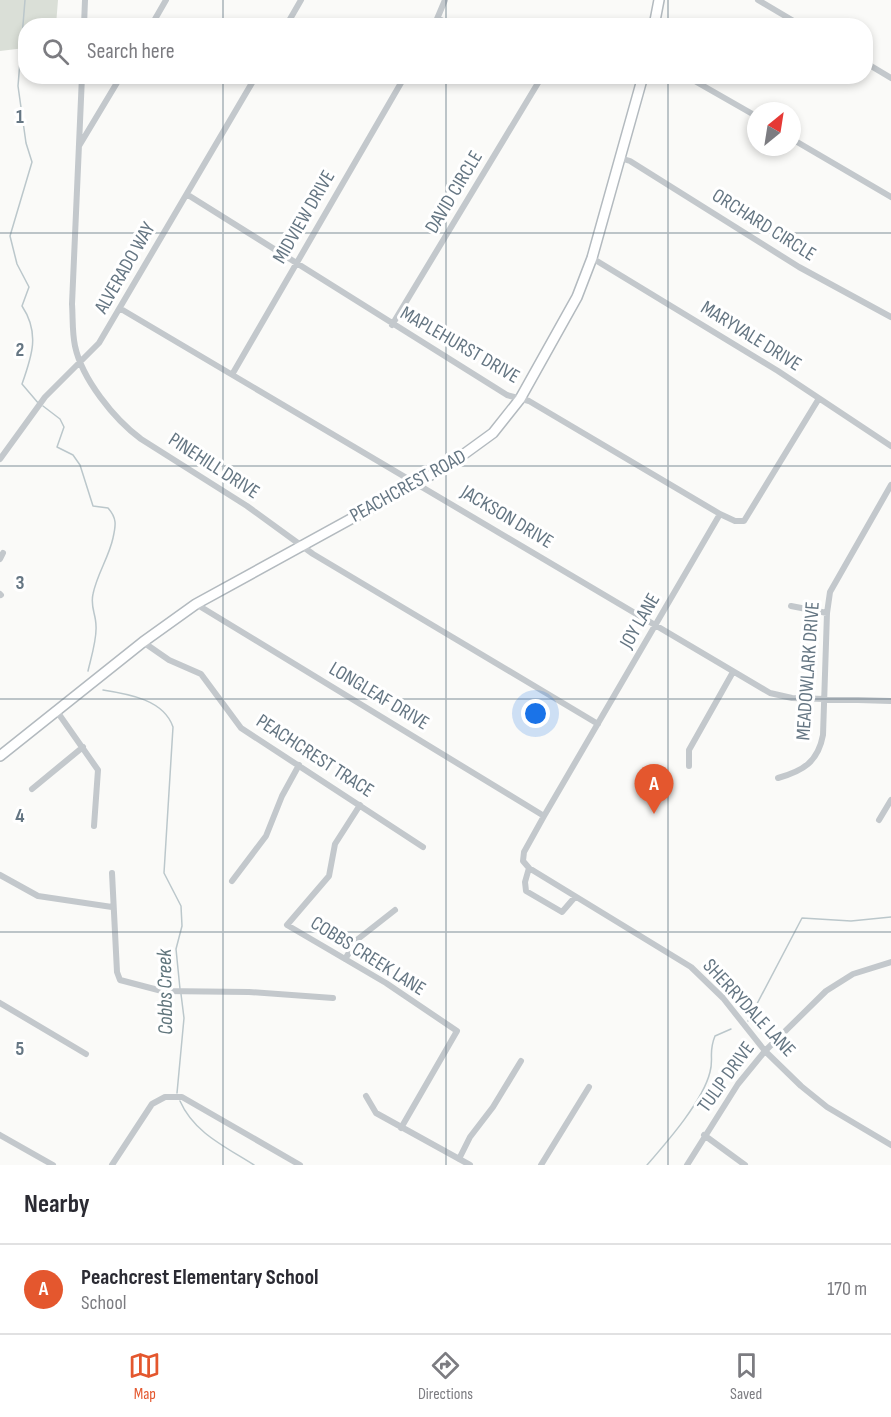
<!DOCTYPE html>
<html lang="en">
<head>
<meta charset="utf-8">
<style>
  :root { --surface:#fff; --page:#f2f2f3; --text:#2b2b33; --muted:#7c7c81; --line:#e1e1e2; --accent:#e4572e }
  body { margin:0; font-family:"Sofia Sans Condensed",sans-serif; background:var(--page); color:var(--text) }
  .compass { position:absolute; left:747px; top:102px; width:54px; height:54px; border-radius:50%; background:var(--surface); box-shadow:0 3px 9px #0003; rotate:30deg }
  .you { position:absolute; left:536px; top:714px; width:21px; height:21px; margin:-15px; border:4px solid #fff; border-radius:50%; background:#1a73e8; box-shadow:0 0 0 9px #1a73e833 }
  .badge { display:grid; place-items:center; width:39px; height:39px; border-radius:50%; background:var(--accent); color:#fff; font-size:20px; font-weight:700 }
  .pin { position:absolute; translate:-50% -50px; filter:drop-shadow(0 2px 3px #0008) }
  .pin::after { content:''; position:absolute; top:32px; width:21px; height:18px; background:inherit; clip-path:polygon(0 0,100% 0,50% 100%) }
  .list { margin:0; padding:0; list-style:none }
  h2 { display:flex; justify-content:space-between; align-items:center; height:78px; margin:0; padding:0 24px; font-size:26px }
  h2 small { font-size:20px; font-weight:400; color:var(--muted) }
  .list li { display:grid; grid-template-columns:39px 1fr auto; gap:18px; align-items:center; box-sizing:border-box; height:90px; padding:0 24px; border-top:2px solid var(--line) }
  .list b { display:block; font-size:22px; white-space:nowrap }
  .list p { margin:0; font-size:20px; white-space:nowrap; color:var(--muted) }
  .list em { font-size:20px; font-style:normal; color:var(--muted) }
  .icon { flex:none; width:33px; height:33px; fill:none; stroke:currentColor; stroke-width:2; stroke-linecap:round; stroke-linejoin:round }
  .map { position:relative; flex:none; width:891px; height:1165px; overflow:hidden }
  .search { position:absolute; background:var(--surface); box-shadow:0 3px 9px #0003; left:18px; right:18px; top:18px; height:66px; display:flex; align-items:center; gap:15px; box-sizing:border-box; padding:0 21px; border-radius:24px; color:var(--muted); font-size:22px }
  .sheet { height:168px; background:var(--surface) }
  nav { display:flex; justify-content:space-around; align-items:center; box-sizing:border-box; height:84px; border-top:2px solid var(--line); background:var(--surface); font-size:16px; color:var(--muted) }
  nav a { display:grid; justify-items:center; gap:3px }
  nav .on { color:var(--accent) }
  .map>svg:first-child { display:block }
</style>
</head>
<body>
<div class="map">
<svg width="891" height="1165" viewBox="0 0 891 1165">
  <rect width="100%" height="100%" fill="#fafaf8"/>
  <!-- green -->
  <path fill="#dadfd7" d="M 0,0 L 58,0 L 56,25 L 26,26 L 25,48 L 0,51 Z"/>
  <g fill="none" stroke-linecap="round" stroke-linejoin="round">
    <!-- stream -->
    <path stroke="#bbc7cb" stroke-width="1.5" d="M 25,0 L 18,86 L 26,143 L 32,162 L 10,236 L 17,264 L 29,287 L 22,306 C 40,333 32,356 22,384 L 39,404
      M 43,406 L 60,419 L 64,427 L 57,447 L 73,455 L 80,465 L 93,506 L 108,508 C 117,518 116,525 113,538 C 109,557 97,574 93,594 C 90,607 96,614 96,626 C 97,639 91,658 88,671
      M 103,690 C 129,694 164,700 173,727 L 164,873 L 181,906 L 182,926 L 176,949 L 180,989
      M 748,1021 L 802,918 L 851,921 L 891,917
      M 177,1093 L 184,1018 L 181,994
      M 180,1101 C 194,1133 226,1147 254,1165
      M 647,1165 C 667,1142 703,1101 710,1072 C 714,1058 708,1053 715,1036 L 731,1029"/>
    <!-- secondary casing -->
    <g stroke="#b3babf" stroke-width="12">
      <path id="secondary" d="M 654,26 L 659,0
        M 0,756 L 143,642 L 196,604 L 449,465 L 493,433 L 520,399 L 577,297 L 592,258 L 643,76"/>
    </g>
    <!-- street -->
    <path stroke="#c3c8cc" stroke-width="6" d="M 758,0 L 802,26
      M 438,18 L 451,26
      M 84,26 L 85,0
      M 151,26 L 166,0
      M 286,26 L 301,0
      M 434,26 L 445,0
      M 866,63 L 891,78
      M 82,76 L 72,304 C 73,318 72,332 75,346 C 82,379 114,419 141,439 L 247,506 L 313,554 L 598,724
      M 686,76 L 756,116
      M 792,139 L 891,197
      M 79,146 L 121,76
      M 620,158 L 630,161 L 799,267 L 891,317
      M 188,195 L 507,395 L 529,401 L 720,514
      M 592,258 L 778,371 L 891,446
      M 121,309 L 770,693 L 792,698 L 891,701
      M 392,325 L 541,78 L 537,76
      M 233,373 L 405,76
      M 818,400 L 744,521 L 735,521 L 720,514 L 544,816 L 524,852 L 523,861 L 529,868 L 691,967 L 723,998 L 765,1051 L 801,1086 L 827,1107 L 891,1145
      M 0,459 L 45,397 L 99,343 L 256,76
      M 0,559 L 3,553
      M 0,594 L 1,595
      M 196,604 L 544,816
      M 791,606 L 827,613
      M 143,642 L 169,660 L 201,674 L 241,728 L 423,847
      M 56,710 L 98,770 L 94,826
      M 689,766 L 689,750 L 733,672
      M 778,778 C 803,771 818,762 823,735 L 827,613 L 830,592 L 891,485
      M 32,789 L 83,747
      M 360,805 L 335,844 L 329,876 L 287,925 L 386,983 L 457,1031 L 401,1128
      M 879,820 L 891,800
      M 529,868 L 525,882 L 526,891 L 562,912 L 575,897
      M 112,873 L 117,972 L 120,980 L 162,991 L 249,992 L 333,998
      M 0,875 L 38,896 L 112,907
      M 232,881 L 266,836 L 282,796 L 299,765
      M 345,959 L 358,939 L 395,910
      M 0,1003 L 86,1054
      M 366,1096 L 376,1113 L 470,1165
      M 0,1135 L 53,1165
      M 704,1135 L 745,1165
      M 459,1159 L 470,1137 L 493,1107 L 521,1061
      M 112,1165 L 152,1104 L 165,1097 L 182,1097 L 300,1165
      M 541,1165 L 589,1087
      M 687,1165 L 738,1084 L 765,1051 L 826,991 L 853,974 L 891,962"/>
    <!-- secondary -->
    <use href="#secondary" stroke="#fff" stroke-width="9"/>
  </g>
  <!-- grid -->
  <path fill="none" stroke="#657683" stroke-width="1.5" stroke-opacity="0.55" d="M 223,0 L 223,26M 446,0 L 446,26M 668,0 L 668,26M 223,76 L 223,1165M 446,76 L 446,1165M 668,76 L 668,1165M 0,233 L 891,233M 0,466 L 891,466M 0,699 L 891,699M 0,932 L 891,932"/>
  <g text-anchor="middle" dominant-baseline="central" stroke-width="6" stroke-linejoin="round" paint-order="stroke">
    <!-- street labels -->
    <g font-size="20" fill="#657683" stroke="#fff">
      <text transform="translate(454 192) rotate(-59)">DAVID CIRCLE</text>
      <text transform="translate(304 217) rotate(-60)">MIDVIEW DRIVE</text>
      <text transform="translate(764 225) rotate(32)">ORCHARD CIRCLE</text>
      <text transform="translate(125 268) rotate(-60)">ALVERADO WAY</text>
      <text transform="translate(751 336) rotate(32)">MARYVALE DRIVE</text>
      <text transform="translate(460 345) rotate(30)">MAPLEHURST DRIVE</text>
      <text transform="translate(214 466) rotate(33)">PINEHILL DRIVE</text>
      <text transform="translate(408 486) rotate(-29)">PEACHCREST ROAD</text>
      <text transform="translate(507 517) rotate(31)">JACKSON DRIVE</text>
      <text transform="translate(640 621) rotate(-60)">JOY LANE</text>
      <text transform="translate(808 671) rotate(-86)">MEADOWLARK DRIVE</text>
      <text transform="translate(379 696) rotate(31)">LONGLEAF DRIVE</text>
      <text transform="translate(315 756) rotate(33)">PEACHCREST TRACE</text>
      <text transform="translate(368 956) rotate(32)">COBBS CREEK LANE</text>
      <text transform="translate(749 1008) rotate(47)">SHERRYDALE LANE</text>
      <text transform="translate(726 1077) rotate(-54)">TULIP DRIVE</text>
    </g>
    <!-- water labels -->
    <g font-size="21" font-style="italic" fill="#60757c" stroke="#fff">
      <text transform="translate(165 992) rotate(-91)">Cobbs Creek</text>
    </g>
  </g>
  <g font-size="20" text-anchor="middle" font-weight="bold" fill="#657683" stroke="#fff" stroke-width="6" stroke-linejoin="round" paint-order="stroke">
    <text x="20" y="123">1</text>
    <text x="20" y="356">2</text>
    <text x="20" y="589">3</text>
    <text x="20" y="822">4</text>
    <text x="20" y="1055">5</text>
  </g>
</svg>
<svg class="compass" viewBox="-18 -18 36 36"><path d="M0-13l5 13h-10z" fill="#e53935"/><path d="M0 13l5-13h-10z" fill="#7c7c81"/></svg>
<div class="you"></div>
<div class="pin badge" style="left:654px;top:814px">A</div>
<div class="search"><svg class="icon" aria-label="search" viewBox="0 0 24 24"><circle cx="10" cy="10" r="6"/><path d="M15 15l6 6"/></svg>Search here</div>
</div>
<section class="sheet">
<h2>Nearby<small></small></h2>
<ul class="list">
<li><span class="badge">A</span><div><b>Peachcrest Elementary School</b><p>School</p></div><em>170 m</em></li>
</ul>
</section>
<nav>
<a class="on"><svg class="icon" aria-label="map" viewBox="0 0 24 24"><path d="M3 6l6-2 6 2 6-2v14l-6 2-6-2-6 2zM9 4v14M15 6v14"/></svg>Map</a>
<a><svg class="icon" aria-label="directions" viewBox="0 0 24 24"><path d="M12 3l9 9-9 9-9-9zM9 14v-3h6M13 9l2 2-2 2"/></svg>Directions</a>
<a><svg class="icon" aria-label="saved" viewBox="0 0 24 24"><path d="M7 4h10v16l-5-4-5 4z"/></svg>Saved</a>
</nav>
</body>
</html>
